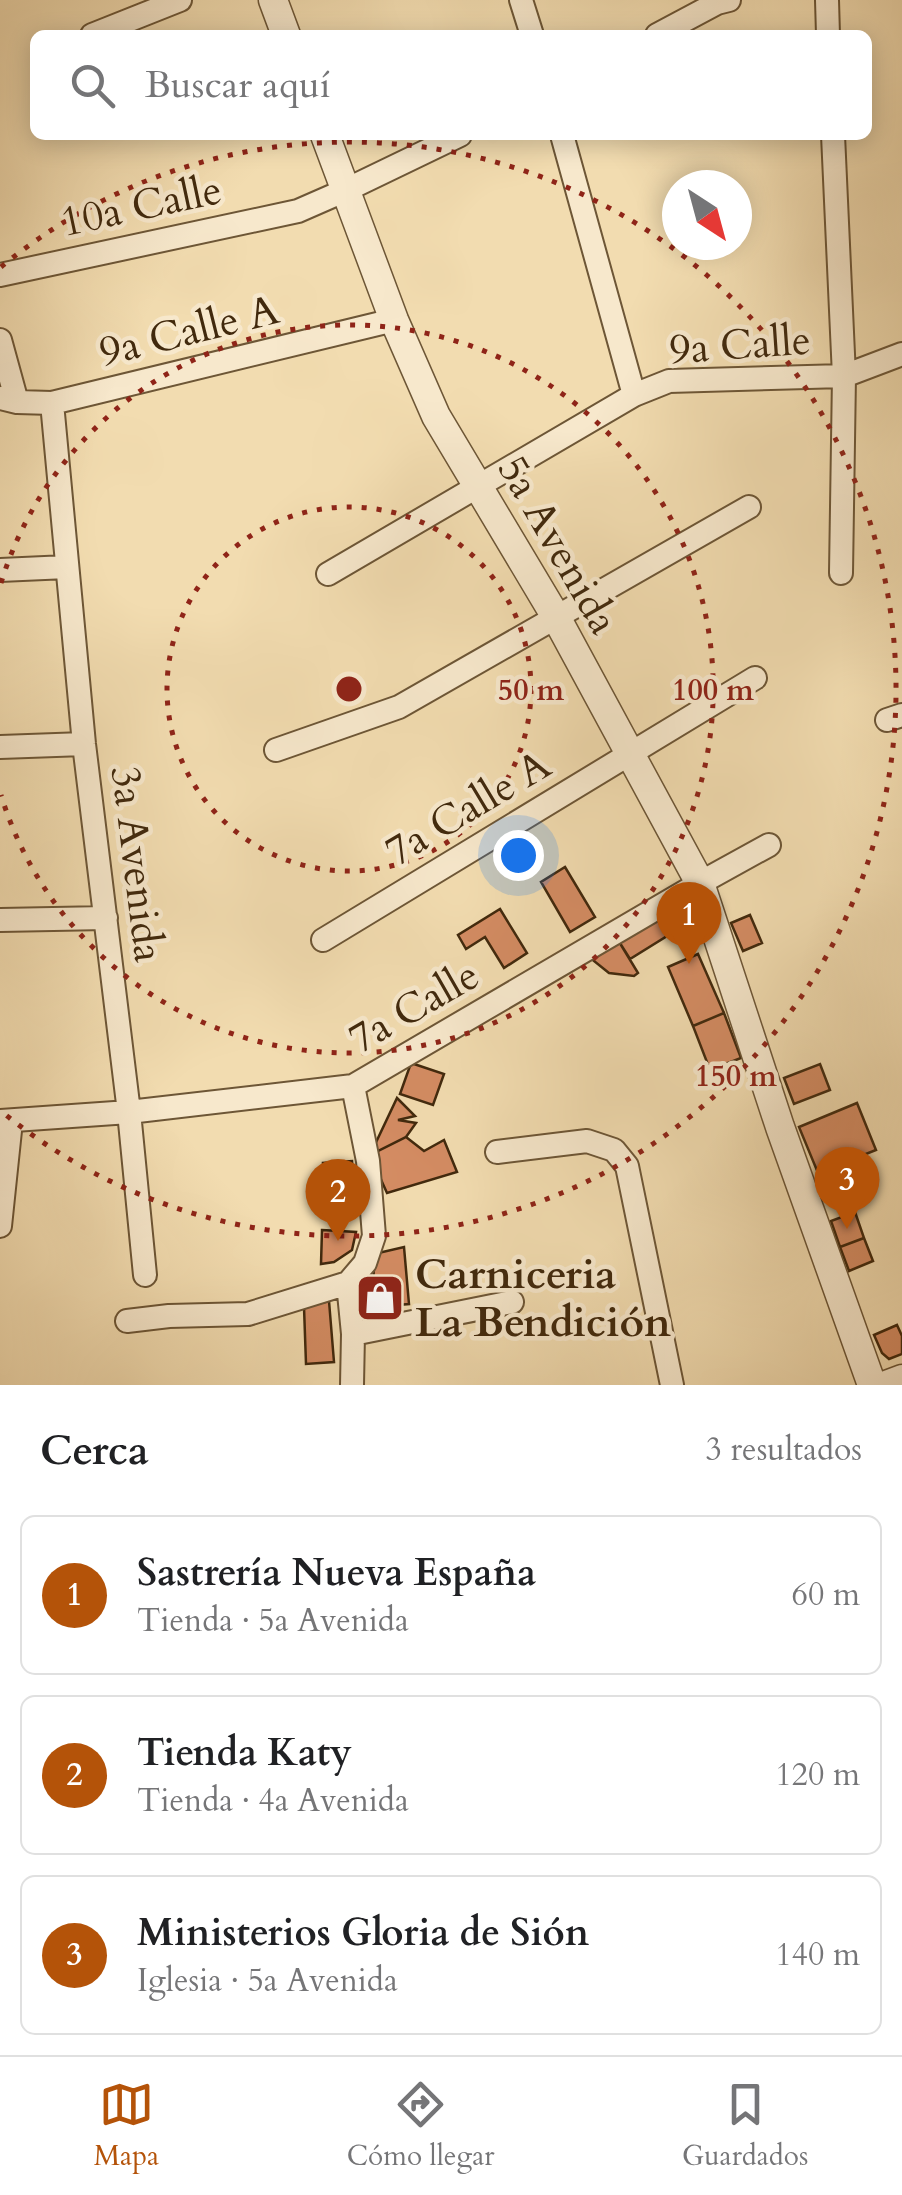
<!DOCTYPE html>
<html lang="es">
<head>
<meta charset="utf-8">
<style>
  :root { --surface:#fff; --page:#f2f2f2; --text:#202124; --muted:#757577; --line:#e0e0e0; --accent:#b45309 }
  body { margin:0; font-family:Cardo,serif; background:var(--page); color:var(--text) }
  .compass { position:absolute; left:662px; top:170px; width:90px; height:90px; border-radius:50%; background:var(--surface); box-shadow:0 5px 25px #0003; rotate:144deg }
  .you { position:absolute; left:518px; top:855px; width:35px; height:35px; margin:-25px; border:8px solid #fff; border-radius:50%; background:#1a73e8; box-shadow:0 0 0 15px #1a73e833 }
  .badge { display:grid; place-items:center; width:65px; height:65px; border-radius:50%; background:var(--accent); color:#fff; font-size:32px; font-weight:700 }
  .pin { position:absolute; translate:-50% -82px; filter:drop-shadow(0 2px 5px #0008) }
  .pin::after { content:''; position:absolute; top:52px; width:35px; height:30px; background:inherit; clip-path:polygon(0 0,100% 0,50% 100%) }
  .list { margin:0; padding:0; list-style:none }
  h2 { display:flex; justify-content:space-between; align-items:center; height:130px; margin:0; padding:0 40px; font-size:42px }
  h2 small { font-size:32px; font-weight:400; color:var(--muted) }
  .list li { display:grid; grid-template-columns:65px 1fr auto; gap:30px; align-items:center; box-sizing:border-box; height:160px; margin:0 20px 20px; padding:0 20px; border:2px solid var(--line); border-radius:15px }
  .list b { display:block; font-size:38px; white-space:nowrap }
  .list p { margin:0; font-size:32px; white-space:nowrap; color:var(--muted) }
  .list em { font-size:32px; font-style:normal; color:var(--muted) }
  .icon { flex:none; width:55px; height:55px; fill:none; stroke:currentColor; stroke-width:2; stroke-linecap:round; stroke-linejoin:round }
  .map { position:relative; flex:none; width:902px; height:1385px; overflow:hidden }
  .search { position:absolute; background:var(--surface); box-shadow:0 5px 25px #0003; left:30px; right:30px; top:30px; height:110px; display:flex; align-items:center; gap:25px; box-sizing:border-box; padding:0 35px; border-radius:15px; color:var(--muted); font-size:38px }
  .sheet { height:670px; background:var(--surface) }
  nav { display:flex; justify-content:space-around; align-items:center; box-sizing:border-box; height:140px; border-top:2px solid var(--line); background:var(--surface); font-size:28px; color:var(--muted) }
  nav a { display:grid; justify-items:center; gap:5px }
  nav .on { color:var(--accent) }
  .map>svg:first-child { display:block }
</style>
</head>
<body>
<div class="map">
<svg width="902" height="1385" viewBox="0 0 902 1385">
  <rect width="100%" height="100%" fill="#f2dcb0"/>
  <filter id="stains"><feTurbulence type="fractalNoise" baseFrequency=".002" numOctaves="4"/><feColorMatrix values="0 0 0 0 .2 0 0 0 0 .09 0 0 0 0 .02 0 0 0 .5 -.17"/></filter>
  <radialGradient id="worn" r=".72"><stop offset=".6" stop-color="#630" stop-opacity="0"/><stop offset="1" stop-color="#630" stop-opacity=".3"/></radialGradient>
  <!-- building -->
  <path fill="#d48c63" stroke="#41290d" stroke-width="2.5" d="M 565,867 L 595,917 L 570,932 L 541,882 Z
    M 500,909 L 527,953 L 504,968 L 485,937 L 466,949 L 458,935 Z
    M 750,915 L 762,943 L 743,951 L 731,923 Z
    M 656,917 L 667,936 L 630,959 L 618,940 Z
    M 618,940 L 638,973 L 634,976 L 609,973 L 589,957 Z
    M 698,954 L 724,1013 L 693,1026 L 668,967 Z
    M 724,1013 L 741,1058 L 710,1070 L 693,1026 Z
    M 411,1063 L 444,1074 L 433,1105 L 400,1094 Z
    M 820,1064 L 830,1090 L 794,1104 L 784,1078 Z
    M 397,1098 L 415,1116 L 398,1120 L 416,1123 L 406,1137 L 370,1155 Z
    M 857,1103 L 876,1150 L 818,1173 L 799,1127 Z
    M 406,1137 L 424,1151 L 444,1140 L 457,1172 L 387,1193 L 370,1155 Z
    M 352,1161 L 354,1193 L 325,1195 L 323,1163 Z
    M 855,1212 L 864,1238 L 840,1247 L 831,1221 Z
    M 322,1230 L 356,1232 L 352,1250 L 334,1262 L 321,1264 Z
    M 864,1238 L 873,1261 L 849,1271 L 840,1247 Z
    M 404,1247 L 409,1304 L 373,1307 L 374,1254 Z
    M 329,1301 L 334,1362 L 306,1364 L 304,1307 Z
    M 897,1325 L 902,1336 L 902,1354 L 889,1359 L 882,1353 L 874,1335 Z"/>
  <g fill="none" stroke-linecap="round" stroke-linejoin="round">
    <!-- minor casing -->
    <g stroke="#6d5636" stroke-width="26">
      <path id="minor" d="M 521,0 L 532,35
        M 827,0 L 828,35
        M 92,35 L 180,0
        M 657,35 L 717,3 L 729,0
        M 562,135 L 634,395
        M 833,135 L 844,376 L 841,573
        M 0,275 L 298,211 L 346,190 L 460,135
        M 0,340 L 17,402
        M 0,398 L 17,402 L 52,403 L 394,320
        M 52,403 L 84,744 L 129,1112 L 145,1275
        M 0,570 L 67,567
        M 328,574 L 634,395 L 669,381 L 844,376 L 902,354
        M 887,720 L 902,715
        M 0,747 L 84,744
        M 276,750 L 399,707 L 749,507
        M 0,920 L 106,918
        M 323,940 L 755,678
        M 0,1121 L 129,1112 L 353,1086 L 700,883 L 769,845
        M 497,1152 L 587,1141 L 614,1150 L 627,1166 L 672,1385
        M 0,1226 L 11,1121
        M 127,1321 L 169,1316 L 248,1314 L 348,1283
        M 353,1334 L 512,1302
        M 352,1385 L 353,1334 L 348,1283 L 365,1263 L 374,1236 L 368,1161 L 353,1086"/>
    </g>
    <!-- tertiary casing -->
    <g stroke="#6d5636" stroke-width="31">
      <path id="tertiary" d="M 273,0 L 286,35
        M 325,135 L 394,320 L 436,416 L 556,617 L 700,883 L 780,1127 L 872,1385
        M 886,1385 L 902,1379"/>
    </g>
    <!-- minor -->
    <use href="#minor" stroke="#f7e8cc" stroke-width="22"/>
    <!-- tertiary -->
    <use href="#tertiary" stroke="#f7e8cc" stroke-width="28"/>
  </g>
  <!-- distance rings -->
  <g fill="none" stroke="#8f2418" stroke-width="5" stroke-dasharray="5 10">
    <circle cx="349" cy="689" r="182"/>
    <path d="M1 583A364 364 0 1 1 1 795"/>
    <path d="M1 267A547 547 0 1 1 1 1111"/>
  </g>
  <!-- icons -->
  <defs>
    <g id="shop-square" transform="scale(2.5)"><rect x="-9" y="-9" width="18" height="18" rx="4" fill="#8f2418" stroke="#f7e8cc"/><path d="M-5-2.5h2.3a2.7 3.5 0 0 1 5.4 0H5L5.5 6h-11ZM-1.5-2.5h3a1.5 2.3 0 0 0-3 0Z" fill="#fff"/></g>
  </defs>
  <g fill-rule="evenodd">
    <use href="#shop-square" x="380" y="1298"/>
  </g>
  <g text-anchor="middle" dominant-baseline="central" stroke-width="9" stroke-linejoin="round" paint-order="stroke">
    <!-- street labels -->
    <g font-size="42" fill="#41290d" stroke="#f7e8cc">
      <text transform="translate(141 206) rotate(-12)">10a Calle</text>
      <text transform="translate(189 331) rotate(-14)">9a Calle A</text>
      <text transform="translate(740 345) rotate(-4)">9a Calle</text>
      <text transform="translate(558 545) rotate(60)">5a Avenida</text>
      <text transform="translate(468 808) rotate(-31)">7a Calle A</text>
      <text transform="translate(137 864) rotate(83)">3a Avenida</text>
      <text transform="translate(414 1007) rotate(-30)">7a Calle</text>
    </g>
    <!-- poi labels -->
    <g font-size="42" font-weight="bold" fill="#41290d" stroke="#f7e8cc" text-anchor="start">
      <text x="415" y="1274">Carniceria<tspan x="415" dy="48">La Bendición</tspan></text>
    </g>
  </g>
  <circle cx="349" cy="689" r="15" fill="#8f2418" stroke="#f7e8cc" stroke-width="5"/>
  <g font-size="30" text-anchor="middle" font-weight="bold" fill="#8f2418" stroke="#f7e8cc" stroke-width="9" stroke-linejoin="round" paint-order="stroke">
    <text x="531" y="700">50 m</text>
    <text x="713" y="700">100 m</text>
    <text x="736" y="1086">150 m</text>
  </g>
  <rect width="100%" height="100%" filter="url(#stains)"/>
  <rect width="100%" height="100%" fill="url(#worn)"/>
</svg>
<svg class="compass" viewBox="-18 -18 36 36"><path d="M0-13l5 13h-10z" fill="#e53935"/><path d="M0 13l5-13h-10z" fill="#757577"/></svg>
<div class="you"></div>
<div class="pin badge" style="left:689px;top:964px">1</div>
<div class="pin badge" style="left:338px;top:1241px">2</div>
<div class="pin badge" style="left:847px;top:1229px">3</div>
<div class="search"><svg class="icon" aria-label="search" viewBox="0 0 24 24"><circle cx="10" cy="10" r="6"/><path d="M15 15l6 6"/></svg>Buscar aquí</div>
</div>
<section class="sheet">
<h2>Cerca<small>3 resultados</small></h2>
<ul class="list">
<li><span class="badge">1</span><div><b>Sastrería Nueva España</b><p>Tienda · 5a Avenida</p></div><em>60 m</em></li>
<li><span class="badge">2</span><div><b>Tienda Katy</b><p>Tienda · 4a Avenida</p></div><em>120 m</em></li>
<li><span class="badge">3</span><div><b>Ministerios Gloria de Sión</b><p>Iglesia · 5a Avenida</p></div><em>140 m</em></li>
</ul>
</section>
<nav>
<a class="on"><svg class="icon" aria-label="map" viewBox="0 0 24 24"><path d="M3 6l6-2 6 2 6-2v14l-6 2-6-2-6 2zM9 4v14M15 6v14"/></svg>Mapa</a>
<a><svg class="icon" aria-label="directions" viewBox="0 0 24 24"><path d="M12 3l9 9-9 9-9-9zM9 14v-3h6M13 9l2 2-2 2"/></svg>Cómo llegar</a>
<a><svg class="icon" aria-label="saved" viewBox="0 0 24 24"><path d="M7 4h10v16l-5-4-5 4z"/></svg>Guardados</a>
</nav>
</body>
</html>
